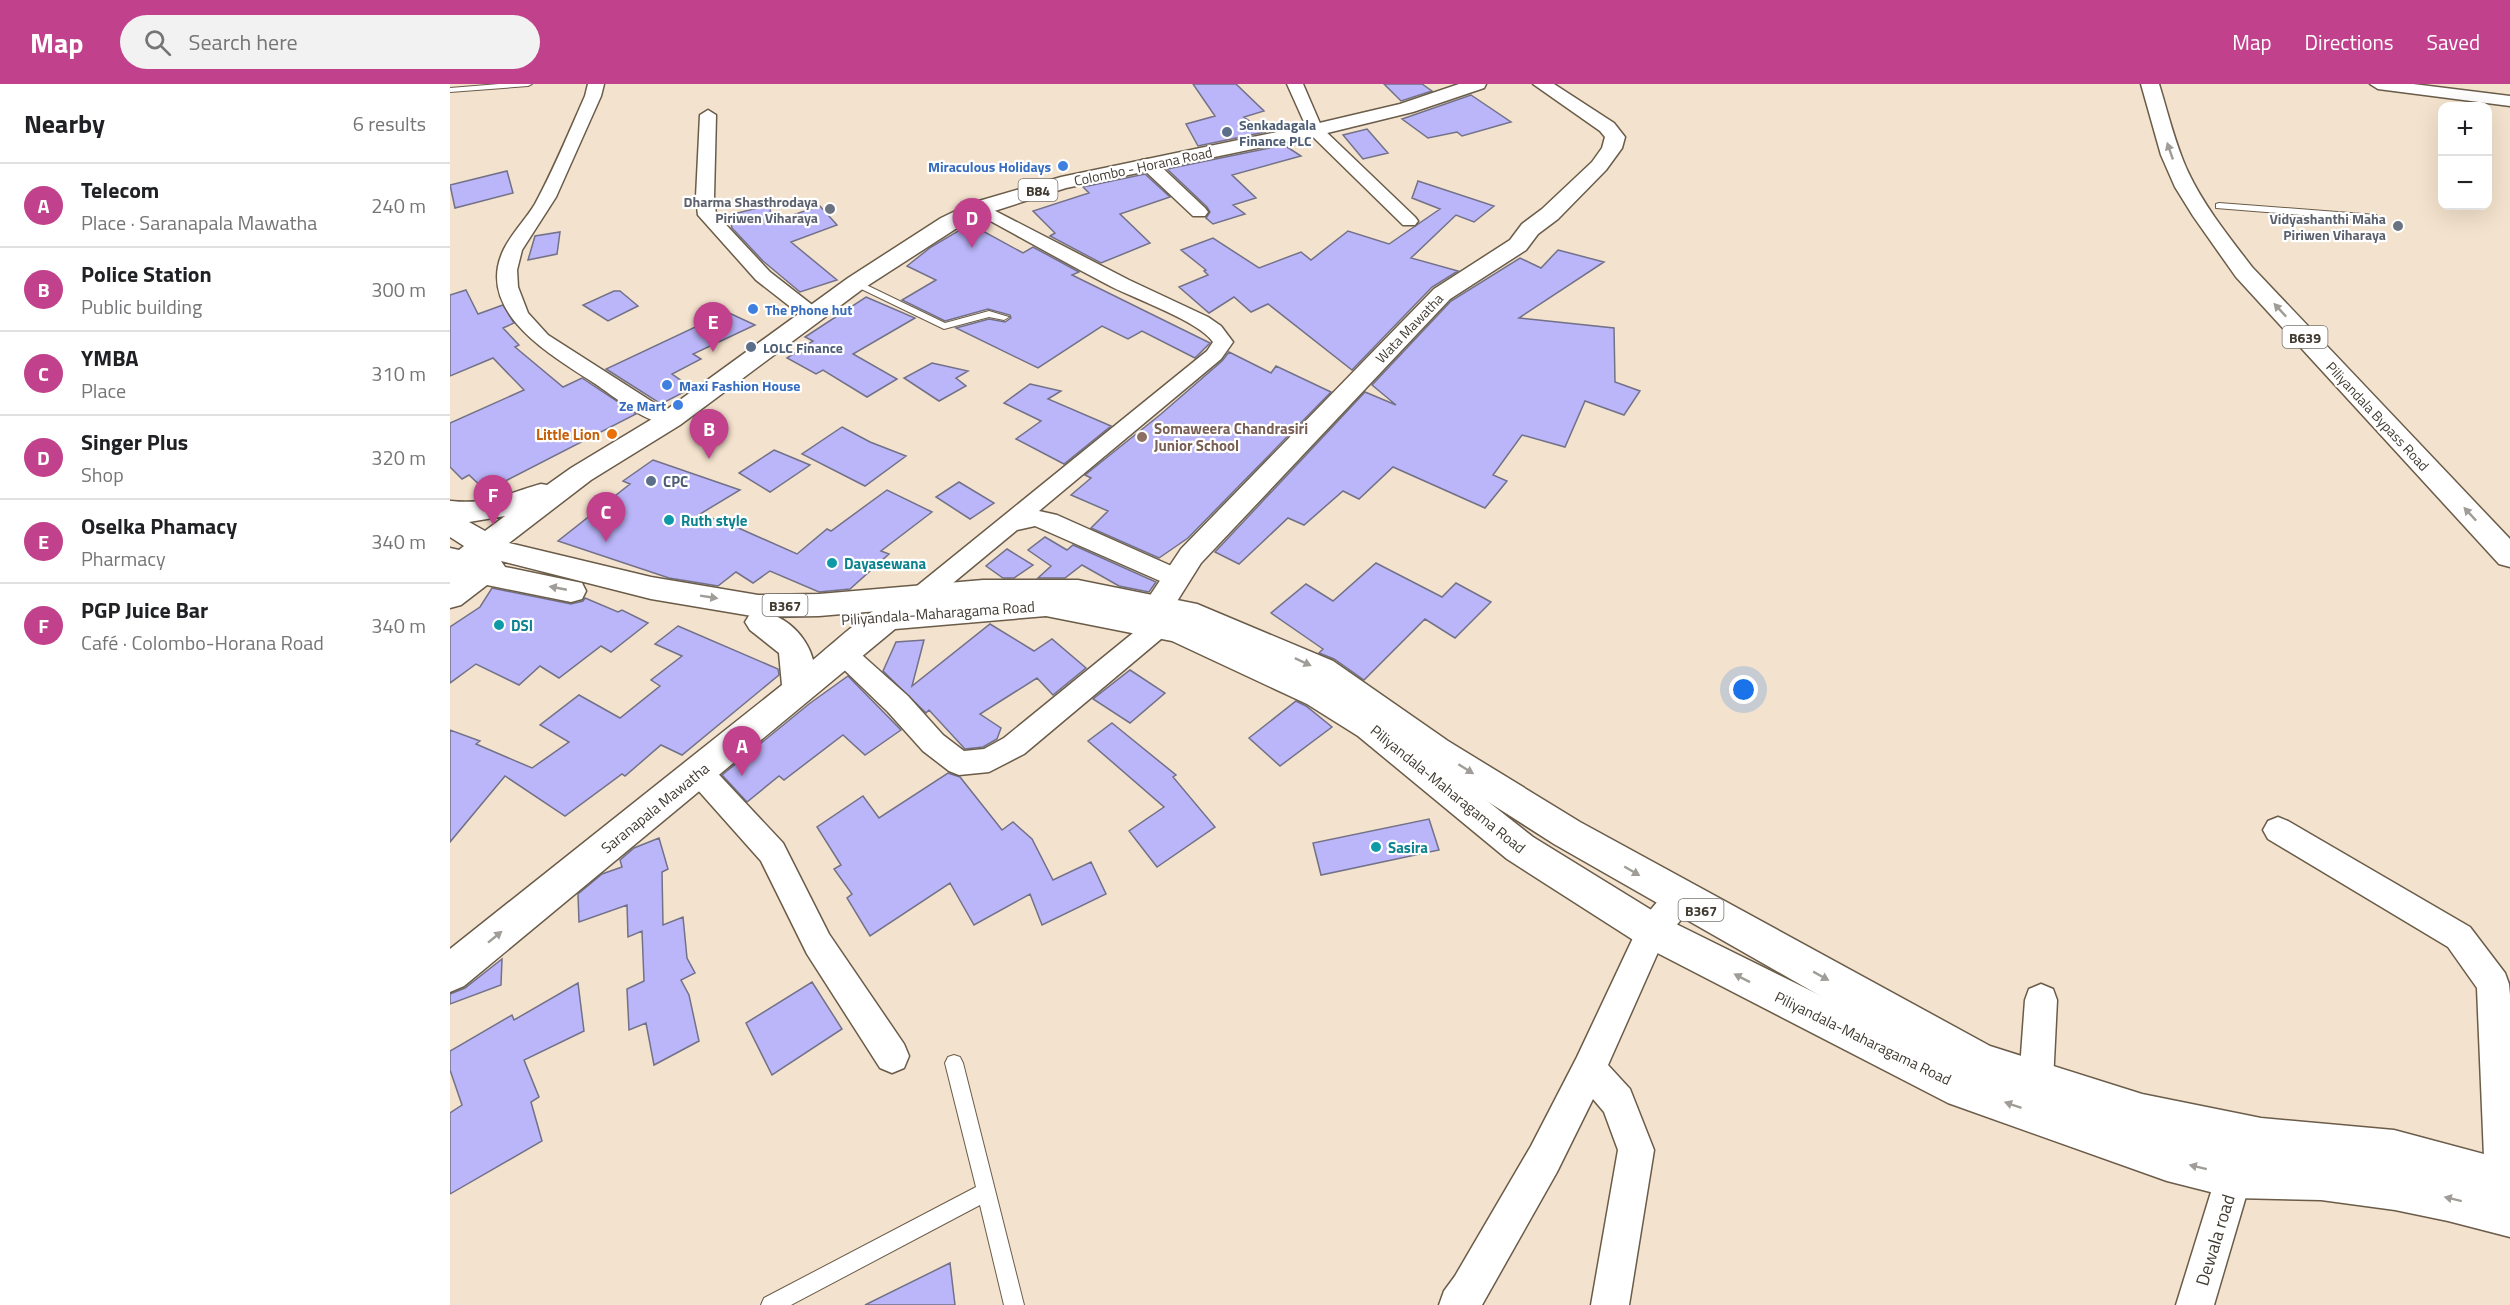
<!DOCTYPE html>
<html lang="en">
<head>
<meta charset="utf-8">
<style>
  :root { --surface:#fff; --page:#f2f2f2; --text:#202124; --muted:#757577; --line:#e0e0e0; --accent:#c1418c }
  body { margin:0; font-family:"Titillium Web",sans-serif; background:var(--page); color:var(--text) }
  .controls { position:absolute; right:18px; top:18px; display:grid; overflow:hidden; border-radius:12px; box-shadow:0 6px 24px #0002 }
  .controls button { width:54px; height:54px; display:grid; place-items:center; padding:0; border:0; border-bottom:2px solid var(--line); background:var(--surface); color:var(--text); font:30px sans-serif }
  .you { position:absolute; left:1294px; top:606px; width:21px; height:21px; margin:-15px; border:4px solid #fff; border-radius:50%; background:#1a73e8; box-shadow:0 0 0 9px #1a73e833 }
  .badge { display:grid; place-items:center; width:39px; height:39px; border-radius:50%; background:var(--accent); color:#fff; font-size:20px; font-weight:700 }
  .pin { position:absolute; translate:-50% -50px; filter:drop-shadow(0 2px 3px #0008) }
  .pin::after { content:''; position:absolute; top:32px; width:21px; height:18px; background:inherit; clip-path:polygon(0 0,100% 0,50% 100%) }
  .list { margin:0; padding:0; list-style:none }
  h2 { display:flex; justify-content:space-between; align-items:center; height:78px; margin:0; padding:0 24px; font-size:26px }
  h2 small { font-size:20px; font-weight:400; color:var(--muted) }
  .list li { display:grid; grid-template-columns:39px 1fr auto; gap:18px; align-items:center; box-sizing:border-box; height:84px; padding:0 24px; border-top:2px solid var(--line) }
  .list b { display:block; font-size:22px; white-space:nowrap }
  .list p { margin:0; font-size:20px; white-space:nowrap; color:var(--muted) }
  .list em { font-size:20px; font-style:normal; color:var(--muted) }
  .icon { flex:none; width:33px; height:33px; fill:none; stroke:currentColor; stroke-width:2; stroke-linecap:round; stroke-linejoin:round }
  .map { position:relative; flex:none; width:2060px; height:1221px; overflow:hidden }
  header { display:flex; align-items:center; gap:36px; box-sizing:border-box; height:84px; padding:0 30px; background:var(--accent); color:#fff }
  header strong { font-size:28px }
  nav { display:flex; gap:33px; margin-inline-start:auto; font-size:21px }
  .search { width:420px; height:54px; background:var(--page); display:flex; align-items:center; gap:15px; box-sizing:border-box; padding:0 21px; border-radius:33px; color:var(--muted); font-size:22px }
  main { display:flex }
  aside { flex:1; background:var(--surface) }
  .map>svg:first-child { display:block }
</style>
</head>
<body>
<header>
<strong>Map</strong>
<div class="search"><svg class="icon" aria-label="search" viewBox="0 0 24 24"><circle cx="10" cy="10" r="6"/><path d="M15 15l6 6"/></svg>Search here</div>
<nav><a>Map</a><a>Directions</a><a>Saved</a></nav>
</header>
<main>
<aside>
<h2>Nearby<small>6 results</small></h2>
<ul class="list">
<li><span class="badge">A</span><div><b>Telecom</b><p>Place · Saranapala Mawatha</p></div><em>240 m</em></li>
<li><span class="badge">B</span><div><b>Police Station</b><p>Public building</p></div><em>300 m</em></li>
<li><span class="badge">C</span><div><b>YMBA</b><p>Place</p></div><em>310 m</em></li>
<li><span class="badge">D</span><div><b>Singer Plus</b><p>Shop</p></div><em>320 m</em></li>
<li><span class="badge">E</span><div><b>Oselka Phamacy</b><p>Pharmacy</p></div><em>340 m</em></li>
<li><span class="badge">F</span><div><b>PGP Juice Bar</b><p>Café · Colombo-Horana Road</p></div><em>340 m</em></li>
</ul>
</aside>
<div class="map">
<svg width="2060" height="1221" viewBox="0 0 2060 1221">
  <rect width="100%" height="100%" fill="#f3e2cd"/>
  <!-- building -->
  <path fill="#bab6f9" stroke="#727187" stroke-width="1.5" d="M 743,0 L 786,0 L 814,27 L 794,33 L 815,48 L 748,62 L 736,40 L 765,32 Z
    M 934,0 L 972,0 L 982,7 L 951,17 Z
    M 1021,11 L 1061,38 L 1012,52 L 1007,48 L 978,54 L 952,35 Z
    M 917,45 L 938,69 L 913,75 L 893,51 Z
    M 834,61 L 851,72 L 782,91 L 806,114 L 783,121 L 795,130 L 763,140 L 756,134 L 760,128 L 757,123 L 717,85 Z
    M 57,87 L 63,109 L 5,124 L 0,101 Z
    M 695,90 L 720,113 L 670,130 L 700,159 L 651,179 L 600,152 L 605,149 L 583,127 L 639,109 L 633,103 Z
    M 968,97 L 1044,122 L 1024,138 L 1006,131 L 961,174 L 1008,187 L 982,203 L 902,286 L 818,220 L 801,228 L 784,213 L 759,229 L 729,203 L 758,191 L 754,187 L 756,186 L 731,166 L 763,154 L 809,184 L 851,168 L 861,176 L 898,147 L 939,160 L 990,125 L 962,114 Z
    M 320,121 L 321,138 L 370,122 L 387,141 L 341,158 L 387,196 L 350,208 L 313,177 L 282,144 L 279,131 Z
    M 520,140 L 573,169 L 583,163 L 629,188 L 622,191 L 760,259 L 745,274 L 692,247 L 678,255 L 652,242 L 588,284 L 506,244 L 539,235 L 555,238 L 561,234 L 560,231 L 538,225 L 495,237 L 452,216 L 486,196 L 457,182 L 481,163 Z
    M 110,148 L 107,170 L 78,176 L 85,152 Z
    M 1108,166 L 1154,178 L 1069,234 L 1164,244 L 1165,298 L 1190,307 L 1174,331 L 1135,317 L 1115,363 L 1072,351 L 1043,391 L 1057,397 L 1035,424 L 943,383 L 909,415 L 893,407 L 854,441 L 838,434 L 789,480 L 765,468 L 915,308 L 946,321 L 922,301 L 1001,217 L 1070,174 L 1091,184 Z
    M 16,206 L 28,230 L 53,221 L 64,239 L 53,244 L 69,261 L 65,263 L 113,303 L 132,294 L 186,330 L 36,407 L 19,391 L 12,395 L 0,383 L 0,339 L 74,306 L 43,274 L 0,292 L 0,211 Z
    M 164,207 L 170,207 L 188,222 L 158,237 L 133,221 Z
    M 416,213 L 465,234 L 403,270 L 447,295 L 417,313 L 373,286 L 366,290 L 337,274 L 363,257 L 355,253 Z
    M 277,228 L 305,241 L 243,270 L 251,275 L 222,290 L 242,304 L 211,320 L 156,285 Z
    M 779,268 L 821,289 L 826,282 L 881,308 L 738,454 L 709,474 L 641,444 L 658,427 L 621,411 L 641,394 L 635,391 L 711,330 L 772,277 Z
    M 482,279 L 518,287 L 506,294 L 516,302 L 489,317 L 454,294 Z
    M 580,300 L 611,307 L 598,315 L 661,342 L 614,380 L 566,355 L 591,337 L 554,319 Z
    M 392,343 L 420,358 L 456,372 L 415,402 L 352,370 Z
    M 324,366 L 360,381 L 320,408 L 289,389 Z
    M 203,376 L 290,406 L 250,430 L 284,442 L 347,470 L 377,445 L 381,447 L 437,406 L 482,428 L 431,467 L 439,470 L 400,505 L 369,508 L 320,487 L 303,499 L 286,488 L 268,502 L 219,494 L 108,457 L 180,400 L 173,397 Z
    M 509,398 L 544,419 L 520,435 L 486,413 Z
    M 595,453 L 617,466 L 623,461 L 706,498 L 699,508 L 669,502 L 632,481 L 615,494 L 588,494 L 601,482 L 578,466 Z
    M 557,465 L 583,481 L 564,494 L 553,494 L 536,482 Z
    M 926,479 L 992,513 L 1006,499 L 1041,518 L 1005,554 L 975,535 L 914,596 L 884,575 L 869,569 L 873,565 L 821,529 L 856,500 L 883,517 Z
    M 42,504 L 121,520 L 133,517 L 135,514 L 168,528 L 172,526 L 198,539 L 161,568 L 151,562 L 109,594 L 90,582 L 69,601 L 26,580 L 0,599 L 0,543 L 30,523 Z
    M 540,540 L 584,567 L 602,555 L 636,584 L 603,611 L 587,594 L 530,630 L 551,644 L 547,655 L 533,663 L 515,665 L 479,626 L 476,629 L 433,587 L 446,558 L 474,556 L 462,602 Z
    M 228,542 L 328,585 L 329,591 L 232,671 L 211,661 L 175,692 L 172,690 L 115,732 L 55,692 L 0,758 L 0,646 L 30,657 L 26,660 L 82,684 L 119,658 L 90,641 L 129,611 L 170,634 L 210,602 L 201,596 L 232,572 L 205,560 Z
    M 680,586 L 715,609 L 680,639 L 643,615 Z
    M 398,592 L 451,646 L 415,671 L 393,651 L 334,696 L 329,692 L 297,718 L 272,691 L 359,620 Z
    M 846,617 L 856,622 L 882,643 L 830,682 L 799,654 Z
    M 662,639 L 726,691 L 723,693 L 765,743 L 707,783 L 679,747 L 714,723 L 638,657 Z
    M 498,689 L 510,693 L 552,746 L 563,738 L 582,755 L 603,796 L 641,778 L 656,810 L 592,841 L 580,810 L 524,841 L 500,799 L 420,852 L 397,814 L 402,810 L 384,785 L 391,781 L 367,743 L 413,712 L 429,734 Z
    M 979,735 L 989,766 L 871,791 L 863,759 Z
    M 209,754 L 218,785 L 212,788 L 213,841 L 233,833 L 237,874 L 245,889 L 231,896 L 239,911 L 249,957 L 204,981 L 196,939 L 179,946 L 177,905 L 194,897 L 192,847 L 178,853 L 177,821 L 129,838 L 128,810 L 152,790 L 172,783 L 170,776 L 184,764 Z
    M 52,875 L 51,901 L 0,920 L 0,910 L 15,904 Z
    M 362,898 L 392,945 L 322,991 L 296,939 Z
    M 128,899 L 134,947 L 74,976 L 89,1013 L 81,1018 L 92,1057 L 0,1110 L 0,1029 L 12,1021 L 0,986 L 0,967 L 62,931 L 64,936 Z
    M 500,1179 L 505,1221 L 415,1221 Z"/>
  <g fill="none" stroke-linecap="round" stroke-linejoin="round">
    <!-- lane casing -->
    <g stroke="#6a5c49" stroke-width="2">
      <path id="lane" d="M 49,0 L 82,0 L 78,2 L 0,8 L 0,4 Z
        M 1769,119 L 1926,131 L 1930,134 L 1926,137 L 1766,124 L 1766,120 Z
        M 406,196 L 495,239 L 539,227 L 559,233 L 554,236 L 539,233 L 494,245 L 403,201 L 403,197 Z
        M 504,971 L 510,973 L 513,979 L 574,1221 L 554,1221 L 530,1121 L 341,1221 L 311,1221 L 314,1214 L 526,1103 L 495,979 L 498,973 Z"/>
    </g>
    <!-- street casing -->
    <g stroke="#6a5c49" stroke-width="3">
      <path id="street" d="M 138,0 L 154,0 L 151,12 L 106,113 L 72,166 L 67,186 L 68,203 L 78,229 L 98,251 L 212,324 L 229,330 L 232,335 L 229,340 C 203,346 165,313 144,299 C 103,272 23,228 54,165 C 62,149 76,135 85,120 C 104,85 119,48 135,12 Z
        M 837,0 L 853,0 L 872,44 L 965,133 L 968,137 L 965,141 L 953,141 L 859,49 Z
        M 1920,0 L 1963,0 L 2060,12 L 2060,22 L 1928,5 Z
        M 258,26 L 266,31 L 264,113 L 266,130 L 320,188 L 370,227 L 373,231 L 370,235 L 356,235 L 306,196 L 248,131 L 246,113 L 250,31 Z
        M 698,75 L 704,76 L 755,124 L 758,128 L 755,132 L 743,132 L 692,84 L 690,80 L 692,76 Z
        M 530,119 L 679,196 L 758,233 L 771,242 L 783,258 L 771,275 L 589,427 L 607,431 L 735,488 L 738,494 L 735,500 L 726,503 L 717,500 L 585,442 L 567,446 L 480,518 L 471,521 L 462,518 L 458,512 L 462,506 L 757,267 L 763,258 C 750,238 686,215 662,203 C 616,179 570,153 524,128 L 521,124 L 524,120 Z
        M 708,534 L 717,536 L 721,543 L 717,550 L 574,670 L 539,688 L 509,691 L 499,687 L 473,667 L 438,628 L 385,577 L 381,570 L 385,563 L 394,560 L 403,563 L 458,612 L 493,651 L 514,667 L 534,665 L 554,654 L 699,536 Z
        M 249,676 L 259,680 L 333,759 L 379,850 L 454,960 L 459,972 L 454,984 L 442,989 L 430,984 L 357,870 L 311,777 L 239,696 L 235,688 L 239,680 Z
        M 1828,733 L 1838,737 L 2020,843 L 2055,889 L 2059,900 L 2060,911 L 2060,1112 L 2053,1115 L 2040,1110 L 2035,1097 L 2027,904 L 1998,863 L 1818,755 L 1813,746 L 1818,737 Z
        M 1230,800 L 1241,804 L 1245,814 L 1241,824 L 1213,857 L 1158,981 L 1180,1005 L 1204,1066 L 1179,1221 L 1141,1221 L 1168,1066 L 1154,1028 L 1143,1015 L 1107,1088 L 1032,1221 L 989,1221 L 994,1207 L 1005,1192 L 1081,1062 L 1127,973 L 1191,837 L 1219,804 Z
        M 1591,900 L 1603,905 L 1607,916 L 1603,998 L 1598,1010 L 1586,1015 L 1574,1010 L 1569,998 L 1575,916 L 1579,905 Z
        M 1782,1060 L 1795,1065 L 1802,1092 L 1764,1221 L 1726,1221 L 1766,1092 L 1764,1078 L 1769,1065 Z"/>
    </g>
    <!-- secondary casing -->
    <g stroke="#6a5c49" stroke-width="3">
      <path id="secondary" d="M 1083,0 L 1104,0 L 1164,39 L 1175,53 L 1172,64 L 1156,86 L 1108,135 L 1088,150 L 1076,166 L 1000,215 L 751,479 L 719,530 L 712,532 L 740,539 L 881,602 L 932,634 L 1083,753 L 1216,835 L 1521,986 L 1717,1053 L 1784,1070 L 1871,1072 L 1945,1082 L 1998,1091 L 2060,1107 L 2060,1153 L 1998,1137 L 1945,1126 L 1871,1116 L 1784,1114 L 1717,1097 L 1498,1019 L 1188,859 L 1057,775 L 908,652 L 857,620 L 722,557 L 596,532 L 445,545 L 14,902 L 0,908 L 0,865 L 332,601 L 329,569 L 300,546 L 295,538 L 300,530 C 327,522 357,550 363,576 C 384,559 429,516 453,512 C 458,511 462,513 467,514 L 470,520 L 596,510 L 697,529 L 693,522 L 731,465 L 984,205 L 1060,156 L 1072,140 L 1092,125 L 1142,78 L 1152,64 L 1155,53 L 1150,47 Z"/>
    </g>
    <!-- primary casing -->
    <g stroke="#6a5c49" stroke-width="3">
      <path id="primary" d="M 1009,0 L 1036,0 L 1034,4 L 963,28 L 865,52 L 616,104 L 538,129 L 507,144 L 414,204 L 230,341 L 141,396 L 59,459 L 201,493 L 308,511 L 369,510 L 533,496 L 628,496 L 747,520 L 883,577 L 998,657 L 1130,738 L 1540,962 L 1692,1010 L 1811,1034 L 1944,1046 L 2060,1077 L 2060,1121 L 1944,1090 L 1811,1078 L 1692,1054 L 1516,995 L 1104,760 L 974,677 L 861,595 L 730,538 L 628,518 L 533,518 L 369,532 L 308,533 L 201,515 L 51,477 L 55,483 L 132,499 L 136,507 L 132,515 L 121,518 L 37,501 L 11,521 L 0,524 L 0,464 L 9,466 L 14,462 L 0,453 L 0,417 C 41,421 55,410 91,400 L 97,401 L 121,384 L 212,329 L 398,194 L 491,134 L 522,119 L 611,93 L 865,40 L 950,20 ZM 55,432 L 35,447 L 19,438 Z
        M 1691,0 L 1709,0 C 1718,29 1725,60 1738,88 C 1754,122 1779,153 1802,183 L 2060,455 L 2060,483 L 2049,480 L 1786,193 L 1743,132 L 1725,103 L 1711,71 Z"/>
    </g>
    <!-- lane -->
    <use href="#lane" fill="#fff" fill-rule="evenodd"/>
    <!-- street -->
    <use href="#street" fill="#fff" fill-rule="evenodd"/>
    <!-- secondary -->
    <use href="#secondary" fill="#fff" fill-rule="evenodd"/>
    <!-- primary -->
    <use href="#primary" fill="#fff" fill-rule="evenodd"/>
  </g>
  <!-- one-way arrows -->
  <defs><path id="oneway-solid" d="M-6-.8H1V-3.2L6.5 0L1 3.2V.8H-6Z" transform="scale(1.5)"/></defs>
  <g fill="#a09d98">
    <use href="#oneway-solid" transform="translate(1720 67) rotate(-109)"/>
    <use href="#oneway-solid" transform="translate(1830 226) rotate(-133)"/>
    <use href="#oneway-solid" transform="translate(2020 430) rotate(-133)"/>
    <use href="#oneway-solid" transform="translate(108 504) rotate(-169)"/>
    <use href="#oneway-solid" transform="translate(259 513) rotate(9)"/>
    <use href="#oneway-solid" transform="translate(853 578) rotate(25)"/>
    <use href="#oneway-solid" transform="translate(1016 685) rotate(32)"/>
    <use href="#oneway-solid" transform="translate(1182 787) rotate(30)"/>
    <use href="#oneway-solid" transform="translate(45 853) rotate(-39)"/>
    <use href="#oneway-solid" transform="translate(1371 892) rotate(29)"/>
    <use href="#oneway-solid" transform="translate(1292 894) rotate(-153)"/>
    <use href="#oneway-solid" transform="translate(1563 1021) rotate(-161)"/>
    <use href="#oneway-solid" transform="translate(1748 1083) rotate(-166)"/>
    <use href="#oneway-solid" transform="translate(2003 1115) rotate(-166)"/>
  </g>
  <!-- markers -->
  <g fill="#5c6f8a" stroke="#fff" stroke-width="2">
    <circle cx="777" cy="48" r="6"/>
    <circle cx="301" cy="263" r="6"/>
    <circle cx="201" cy="397" r="6"/>
  </g>
  <g fill="#3f7fe0" stroke="#fff" stroke-width="2">
    <circle cx="613" cy="82" r="6"/>
    <circle cx="303" cy="225" r="6"/>
    <circle cx="217" cy="301" r="6"/>
    <circle cx="228" cy="321" r="6"/>
  </g>
  <g fill="#6b7280" stroke="#fff" stroke-width="2">
    <circle cx="380" cy="125" r="6"/>
    <circle cx="1948" cy="142" r="6"/>
  </g>
  <circle fill="#e8710a" stroke="#fff" stroke-width="2" cx="162" cy="350" r="6"/>
  <circle fill="#8d6e63" stroke="#fff" stroke-width="2" cx="692" cy="353" r="6"/>
  <g fill="#0f9aa8" stroke="#fff" stroke-width="2">
    <circle cx="219" cy="436" r="6"/>
    <circle cx="382" cy="479" r="6"/>
    <circle cx="49" cy="541" r="6"/>
    <circle cx="926" cy="763" r="6"/>
  </g>
  <g text-anchor="middle" dominant-baseline="central" stroke-width="4.5" stroke-linejoin="round" paint-order="stroke">
    <!-- far-service labels -->
    <g font-size="14" font-weight="bold" fill="#4e5e75" stroke="#fff" text-anchor="start">
      <text x="789" y="40">Senkadagala<tspan x="789" dy="16">Finance PLC</tspan></text>
      <text x="313" y="263">LOLC Finance</text>
    </g>
    <!-- far-shop labels -->
    <g font-size="14" font-weight="bold" fill="#366cbe" stroke="#fff" text-anchor="end">
      <text x="601" y="82">Miraculous Holidays</text>
      <text x="315" y="225" text-anchor="start">The Phone hut</text>
      <text x="229" y="301" text-anchor="start">Maxi Fashion House</text>
      <text x="216" y="321">Ze Mart</text>
    </g>
    <!-- far-street labels -->
    <g font-size="14" fill="#413b32" stroke="#fff">
      <text transform="translate(693 82) rotate(-12)">Colombo - Horana Road</text>
      <text transform="translate(959 244) rotate(-46)">Wata Mawatha</text>
      <text transform="translate(1928 332) rotate(47)">Piliyandala Bypass Road</text>
    </g>
    <!-- shield labels -->
    <g fill="#fff" stroke="#7a7670" stroke-width="1.5">
      <rect x="568.5" y="95" width="39" height="22" rx="4.5"/>
      <rect x="1832.5" y="242" width="45" height="22" rx="4.5"/>
      <rect x="312.5" y="510" width="45" height="22" rx="4.5"/>
      <rect x="1228.5" y="815" width="45" height="22" rx="4.5"/>
    </g>
    <g font-size="14" font-weight="bold" fill="#413b32">
      <text x="588" y="106">B84</text>
      <text x="1855" y="253">B639</text>
      <text x="335" y="521">B367</text>
      <text x="1251" y="826">B367</text>
    </g>
    <!-- far-worship labels -->
    <g font-size="14" font-weight="bold" fill="#5b616d" stroke="#fff" text-anchor="end">
      <text x="368" y="117">Dharma Shasthrodaya<tspan x="368" dy="16">Piriwen Viharaya</tspan></text>
      <text x="1936" y="134">Vidyashanthi Maha<tspan x="1936" dy="16">Piriwen Viharaya</tspan></text>
    </g>
    <!-- education labels -->
    <g font-size="15" font-weight="bold" fill="#785e54" stroke="#fff" text-anchor="start">
      <text x="704" y="344">Somaweera Chandrasiri<tspan x="704" dy="17">Junior School</tspan></text>
    </g>
    <!-- food labels -->
    <g font-size="15" font-weight="bold" fill="#c56008" stroke="#fff" text-anchor="end">
      <text x="150" y="350">Little Lion</text>
    </g>
    <!-- service labels -->
    <g font-size="15" font-weight="bold" fill="#4e5e75" stroke="#fff" text-anchor="start">
      <text x="213" y="397">CPC</text>
    </g>
    <!-- culture labels -->
    <g font-size="15" font-weight="bold" fill="#0d838f" stroke="#fff" text-anchor="start">
      <text x="231" y="436">Ruth style</text>
      <text x="394" y="479">Dayasewana</text>
      <text x="61" y="541">DSI</text>
      <text x="938" y="763">Sasira</text>
    </g>
    <!-- street labels -->
    <g font-size="15" fill="#413b32" stroke="#fff">
      <text transform="translate(488 529) rotate(-4)">Piliyandala-Maharagama Road</text>
      <text transform="translate(998 705) rotate(39)">Piliyandala-Maharagama Road</text>
      <text transform="translate(205 724) rotate(-39)">Saranapala Mawatha</text>
      <text transform="translate(1413 954) rotate(26)">Piliyandala-Maharagama Road</text>
    </g>
    <!-- near-street labels -->
    <g font-size="18" fill="#413b32" stroke="#fff">
      <text transform="translate(1765 1156) rotate(-73)">Dewala road</text>
    </g>
  </g>
</svg>
<div class="controls">
<button>+</button>
<button>−</button>
</div>
<div class="you"></div>
<div class="pin badge" style="left:292px;top:692px">A</div>
<div class="pin badge" style="left:259px;top:375px">B</div>
<div class="pin badge" style="left:156px;top:458px">C</div>
<div class="pin badge" style="left:522px;top:164px">D</div>
<div class="pin badge" style="left:263px;top:268px">E</div>
<div class="pin badge" style="left:43px;top:441px">F</div>
</div>
</main>
</body>
</html>
